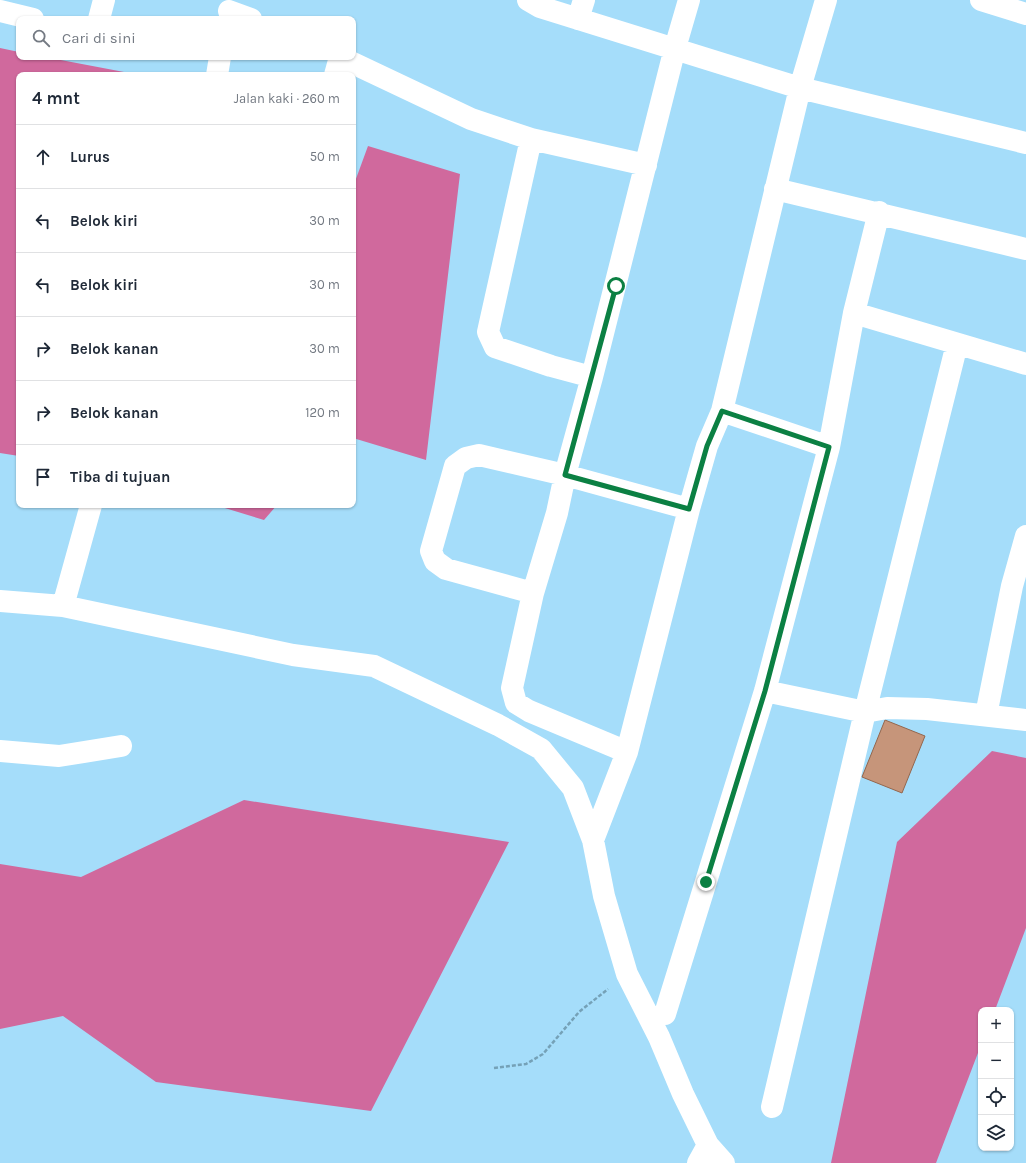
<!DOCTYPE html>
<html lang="id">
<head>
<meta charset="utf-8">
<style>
  :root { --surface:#fff; --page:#f2f2f3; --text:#1f2937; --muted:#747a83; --line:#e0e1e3 }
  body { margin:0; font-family:Karla,sans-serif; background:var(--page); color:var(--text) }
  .controls { position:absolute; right:12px; bottom:12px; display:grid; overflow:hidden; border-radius:8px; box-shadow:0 1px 3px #0004 }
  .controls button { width:36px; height:36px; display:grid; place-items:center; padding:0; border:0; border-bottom:1px solid var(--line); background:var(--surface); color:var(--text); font:20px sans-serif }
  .stop { position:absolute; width:12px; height:12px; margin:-9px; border:3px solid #0b8043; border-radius:50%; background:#fff }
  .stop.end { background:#0b8043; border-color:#fff; box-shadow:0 1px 4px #0008 }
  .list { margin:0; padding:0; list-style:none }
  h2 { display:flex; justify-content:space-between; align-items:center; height:52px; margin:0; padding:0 16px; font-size:17px }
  h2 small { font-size:13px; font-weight:400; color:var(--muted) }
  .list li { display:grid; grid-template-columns:26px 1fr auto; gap:12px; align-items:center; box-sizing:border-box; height:64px; padding:0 16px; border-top:1px solid var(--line) }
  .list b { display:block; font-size:15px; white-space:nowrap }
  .list em { font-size:13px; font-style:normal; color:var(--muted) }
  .icon { flex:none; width:22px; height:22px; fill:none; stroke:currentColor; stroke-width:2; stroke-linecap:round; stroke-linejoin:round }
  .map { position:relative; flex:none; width:1026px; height:1163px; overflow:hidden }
  .search { position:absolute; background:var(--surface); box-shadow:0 1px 3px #0004; left:16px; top:16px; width:340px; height:44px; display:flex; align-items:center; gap:10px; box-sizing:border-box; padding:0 14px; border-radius:8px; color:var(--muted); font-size:15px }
  .panel { position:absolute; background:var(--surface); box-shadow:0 1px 3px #0004; left:16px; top:72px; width:340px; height:436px; border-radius:8px }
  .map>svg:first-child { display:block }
</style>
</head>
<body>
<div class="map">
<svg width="1026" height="1163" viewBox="0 0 1026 1163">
  <rect width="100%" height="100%" fill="#a5ddfa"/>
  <!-- forest -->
  <path fill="#d0699d" d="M 0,48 L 19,52 L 19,57 L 45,57 L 124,72 L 122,75 L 19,75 L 19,456 L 0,453 Z
    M 368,146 L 460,174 L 426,460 L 353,438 L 353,187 Z
    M 215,505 L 277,505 L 264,520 Z
    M 992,751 L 1026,758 L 1026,928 L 995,1010 L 981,1010 L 981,1045 L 936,1163 L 831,1163 L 897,842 Z
    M 244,800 L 509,842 L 371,1111 L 156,1082 L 63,1016 L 0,1029 L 0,864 L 81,877 Z"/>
  <!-- building -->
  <path fill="#c6957a" stroke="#93664d" d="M 885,720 L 925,736 L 902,793 L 862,777 Z"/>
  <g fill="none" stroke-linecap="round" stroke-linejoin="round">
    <!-- path -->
    <path stroke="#75a1b7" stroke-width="2.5" stroke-dasharray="4 2" stroke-linecap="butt" d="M 494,1068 L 526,1064 L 543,1054 L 579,1012 L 608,989"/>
    <!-- minor -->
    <path stroke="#fff" stroke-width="22" d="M 528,0 L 540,7 L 800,88 L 1026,143
      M 981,0 L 1026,14
      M 0,11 L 33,19
      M 229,11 L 251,19
      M 99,19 L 104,0
      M 578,19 L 584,0
      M 340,57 L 471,119 L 531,139 L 646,165
      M 217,75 L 220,57
      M 335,75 L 340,57
      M 531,139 L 488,332 L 495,347 L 551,366 L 592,377
      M 775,189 L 1026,249
      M 854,313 L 1026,364
      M 722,411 L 829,447
      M 533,593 L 446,569 L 435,561 L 431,551 L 455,466 L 466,458 L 479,455 L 565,475 L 689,509
      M 0,601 L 63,606 L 293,655 L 374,666 L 498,725 L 541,749 L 573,788 L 593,840 L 604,896 L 627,974 L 659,1037 L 683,1094 L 708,1145 L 724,1163
      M 63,606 L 91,505
      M 765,691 L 865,712 L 887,708 L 927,709 L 1026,720
      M 986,715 L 1012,586 L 1026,536
      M 0,751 L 59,756 L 121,746
      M 627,752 L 529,711 L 516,703 L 512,688 L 533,593 L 557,513 L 565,475 L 592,377 L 675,48 L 689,0
      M 593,840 L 627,752 L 689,509 L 707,446 L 722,411 L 800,88 L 826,0
      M 665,1014 L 765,691 L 829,447 L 854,313 L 879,212
      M 772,1107 L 865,712 L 957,344
      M 698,1163 L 708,1145"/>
  </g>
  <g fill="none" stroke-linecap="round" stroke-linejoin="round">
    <!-- route -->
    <path stroke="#0b8043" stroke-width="5" d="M 616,286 L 565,475 L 689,509 L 707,446 L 722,411 L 829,447 L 765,691 L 706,882"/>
  </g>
</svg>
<div class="controls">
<button>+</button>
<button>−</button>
<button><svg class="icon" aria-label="locate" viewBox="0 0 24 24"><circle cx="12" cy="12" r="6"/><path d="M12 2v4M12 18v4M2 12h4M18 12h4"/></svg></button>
<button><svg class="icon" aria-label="layers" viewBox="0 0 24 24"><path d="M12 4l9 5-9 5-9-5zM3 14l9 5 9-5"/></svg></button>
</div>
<div class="stop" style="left:616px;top:286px"></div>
<div class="stop end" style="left:706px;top:882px"></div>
<div class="search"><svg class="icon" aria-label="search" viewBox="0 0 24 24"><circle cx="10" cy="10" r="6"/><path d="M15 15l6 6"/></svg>Cari di sini</div>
<section class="panel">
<h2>4 mnt<small>Jalan kaki · 260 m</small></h2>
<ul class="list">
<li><svg class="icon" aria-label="ahead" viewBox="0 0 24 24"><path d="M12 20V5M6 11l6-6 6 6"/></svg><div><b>Lurus</b></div><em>50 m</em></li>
<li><svg class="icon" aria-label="left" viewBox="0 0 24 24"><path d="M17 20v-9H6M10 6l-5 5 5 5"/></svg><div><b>Belok kiri</b></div><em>30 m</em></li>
<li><svg class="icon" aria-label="left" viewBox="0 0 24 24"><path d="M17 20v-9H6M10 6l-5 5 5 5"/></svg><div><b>Belok kiri</b></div><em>30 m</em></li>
<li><svg class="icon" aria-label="right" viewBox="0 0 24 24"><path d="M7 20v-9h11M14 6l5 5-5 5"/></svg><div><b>Belok kanan</b></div><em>30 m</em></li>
<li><svg class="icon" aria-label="right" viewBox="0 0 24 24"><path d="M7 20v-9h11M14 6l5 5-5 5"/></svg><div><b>Belok kanan</b></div><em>120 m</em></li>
<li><svg class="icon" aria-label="arrive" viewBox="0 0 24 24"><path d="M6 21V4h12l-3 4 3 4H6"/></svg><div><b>Tiba di tujuan</b></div></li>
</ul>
</section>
</div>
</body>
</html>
